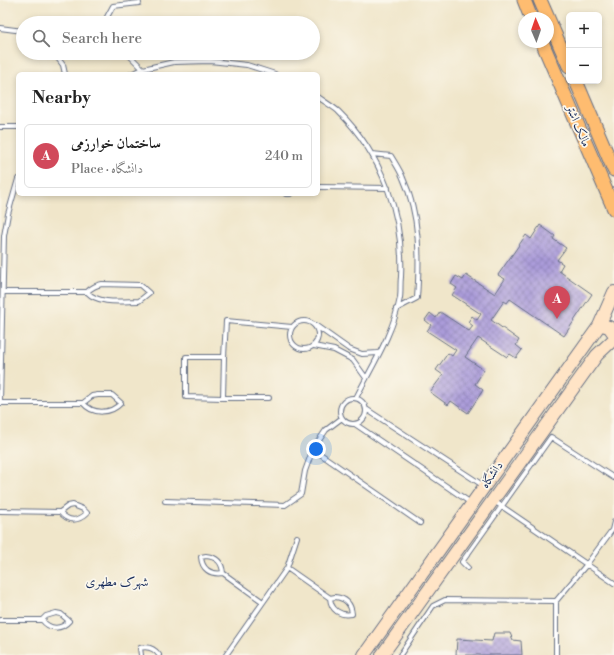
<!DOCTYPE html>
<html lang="en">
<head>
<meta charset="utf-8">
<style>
  :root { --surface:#fff; --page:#f2f2f2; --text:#222; --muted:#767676; --line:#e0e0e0; --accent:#d1495b }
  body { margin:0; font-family:"Libre Bodoni",Amiri,serif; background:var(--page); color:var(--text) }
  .controls { position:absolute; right:12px; top:12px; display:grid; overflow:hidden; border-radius:6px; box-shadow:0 2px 6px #0003 }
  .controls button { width:36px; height:36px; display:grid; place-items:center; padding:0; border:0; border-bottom:1px solid var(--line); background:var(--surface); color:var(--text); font:20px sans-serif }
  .compass { position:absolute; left:518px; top:12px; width:36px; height:36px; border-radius:50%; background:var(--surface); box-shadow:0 2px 6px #0003; rotate:358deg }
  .you { position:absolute; left:316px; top:449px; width:14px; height:14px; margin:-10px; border:3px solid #fff; border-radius:50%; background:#1a73e8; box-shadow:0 0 0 6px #1a73e833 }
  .badge { display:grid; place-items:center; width:26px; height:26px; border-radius:50%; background:var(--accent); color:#fff; font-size:13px; font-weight:700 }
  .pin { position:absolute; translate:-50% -33px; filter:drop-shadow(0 1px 2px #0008) }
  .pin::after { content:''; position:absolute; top:21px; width:14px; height:12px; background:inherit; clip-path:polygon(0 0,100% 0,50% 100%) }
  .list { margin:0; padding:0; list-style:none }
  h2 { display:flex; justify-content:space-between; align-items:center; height:52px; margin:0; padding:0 16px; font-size:17px }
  h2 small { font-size:13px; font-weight:400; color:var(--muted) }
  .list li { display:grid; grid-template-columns:26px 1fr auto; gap:12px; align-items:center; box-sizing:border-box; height:64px; margin:0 8px 8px; padding:0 8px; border:1px solid var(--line); border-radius:6px }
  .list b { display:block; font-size:15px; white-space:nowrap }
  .list p { margin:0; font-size:13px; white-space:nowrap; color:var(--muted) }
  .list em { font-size:13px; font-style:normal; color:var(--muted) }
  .icon { flex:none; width:22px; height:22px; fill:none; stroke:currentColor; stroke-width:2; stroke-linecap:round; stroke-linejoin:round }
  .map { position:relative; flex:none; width:614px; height:655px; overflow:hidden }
  .search { position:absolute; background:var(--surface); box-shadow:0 2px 6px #0003; left:16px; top:16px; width:304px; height:44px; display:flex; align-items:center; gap:10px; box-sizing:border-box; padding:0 14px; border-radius:22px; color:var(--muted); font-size:15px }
  .panel { position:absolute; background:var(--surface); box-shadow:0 2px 6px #0003; left:16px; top:72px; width:304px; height:124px; border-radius:6px }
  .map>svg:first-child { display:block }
</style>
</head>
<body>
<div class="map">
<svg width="614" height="655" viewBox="0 0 614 655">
  <defs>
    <pattern id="building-cross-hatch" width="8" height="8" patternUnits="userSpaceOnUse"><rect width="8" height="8" fill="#aa9bd9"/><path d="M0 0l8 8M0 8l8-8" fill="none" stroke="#8a7fb3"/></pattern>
  </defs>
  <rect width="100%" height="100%" fill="#fbf7ec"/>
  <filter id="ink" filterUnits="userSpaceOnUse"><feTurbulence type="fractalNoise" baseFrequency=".025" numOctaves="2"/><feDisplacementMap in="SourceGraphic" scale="8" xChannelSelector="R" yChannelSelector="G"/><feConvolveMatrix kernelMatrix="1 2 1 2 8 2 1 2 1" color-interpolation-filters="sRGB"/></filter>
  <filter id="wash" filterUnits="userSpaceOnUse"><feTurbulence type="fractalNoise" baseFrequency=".012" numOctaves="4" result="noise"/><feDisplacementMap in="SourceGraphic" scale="16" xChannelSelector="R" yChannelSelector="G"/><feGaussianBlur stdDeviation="0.9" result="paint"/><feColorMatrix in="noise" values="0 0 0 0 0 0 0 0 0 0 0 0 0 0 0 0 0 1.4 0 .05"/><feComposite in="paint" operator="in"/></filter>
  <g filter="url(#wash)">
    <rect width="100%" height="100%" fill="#f0e6ca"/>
    <g id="blocks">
      <!-- building -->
      <path fill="url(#building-cross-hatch)" d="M 540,225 L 555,236 L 553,239 L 566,248 L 557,260 L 563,264 L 559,271 L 592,294 L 564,336 L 510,299 L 507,303 L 504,301 L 491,320 L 519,340 L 516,345 L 522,350 L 516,358 L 510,354 L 507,357 L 478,338 L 465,357 L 484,370 L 475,384 L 483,390 L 468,413 L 451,401 L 448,405 L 430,392 L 443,375 L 436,370 L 448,353 L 452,356 L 456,350 L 427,331 L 431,325 L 425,320 L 430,313 L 436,318 L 440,312 L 469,331 L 473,326 L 468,322 L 472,316 L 477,320 L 481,314 L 452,295 L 457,288 L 451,284 L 456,276 L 463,280 L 466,275 L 495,294 L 505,279 L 498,275 L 526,235 L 531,239 Z
        M 494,633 L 510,633 L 513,640 L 521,641 L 522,655 L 456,655 L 457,639 L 492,641 Z"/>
    </g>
  </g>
  <g filter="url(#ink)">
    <use href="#blocks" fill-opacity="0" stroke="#666f84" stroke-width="1"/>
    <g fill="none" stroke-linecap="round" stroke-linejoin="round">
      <!-- lane casing -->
      <g stroke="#666f84" stroke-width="6">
        <path id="lane" d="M 109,23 L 107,17 L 113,6 L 139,3
          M 0,28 L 23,31
          M 54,53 L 63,65 L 65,74
          M 127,53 L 143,69
          M 131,74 L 143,69 L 174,62 L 210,61 L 247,65 L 275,74
          M 318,97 C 325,102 332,106 338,111 C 382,154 404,216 401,277 C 400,284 401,291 400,298 C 393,334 372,366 356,398
          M 0,127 L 18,127
          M 372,154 L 391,156 C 395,163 400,170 403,178 C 420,215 420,258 417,298 L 396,309
          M 318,187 L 388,188
          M 286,194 L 290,194
          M 102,284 L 140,285 L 149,293 L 139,301 C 123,301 99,305 87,292 C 92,287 96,285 102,284 Z
          M 3,292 L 87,292
          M290 335a14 14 0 1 1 28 0a14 14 0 1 1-28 0Z
          M 315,325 L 349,349 L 362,354 L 378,353
          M 314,346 L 334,350 L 353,360 L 366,378
          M 98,395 L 112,395 L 121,403 C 111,414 93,415 83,403 L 92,396 Z
          M 223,398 L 224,357
          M 269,398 L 223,398 L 186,397 L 186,357 L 224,357 L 226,321 L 292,327
          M340 411a13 13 0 1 1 26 0a13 13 0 1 1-26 0Z
          M 0,402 L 4,236 L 8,214 L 18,179
          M 0,403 L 83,403
          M 366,409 L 484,486
          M 355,424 L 471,503
          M 313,449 L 420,523
          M 165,501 L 285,505 L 301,494 L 305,471 L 313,449 L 326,430 L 342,418
          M 494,501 L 614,583
          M 73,505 L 83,509 L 87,513 C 78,522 68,522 60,512 L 68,506 Z
          M 0,511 L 60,512
          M 206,556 C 217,557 222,562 223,573 C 210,575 202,569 201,557 Z
          M 287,568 L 330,598
          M 468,568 L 462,562 L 551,437 L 614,478
          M 223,573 L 263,602
          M 335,597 C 345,598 351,603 352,614 C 340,616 331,610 330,598 Z
          M 56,613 L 61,614 L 69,621 C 61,630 50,630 42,620 L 46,616 Z
          M 0,620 L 42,620
          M 141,655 L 140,648 C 148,646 154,648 159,655
          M 226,655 L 287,568 L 297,537
          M 400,655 L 433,606 L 445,600 L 556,601 L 587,564 L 612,530 L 614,522
          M 556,655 L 556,601"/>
      </g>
      <!-- secondary casing -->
      <g stroke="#666f84" stroke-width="14">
        <path id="secondary" d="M 599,326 L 602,325 L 609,327 L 614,334
          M 364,655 L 599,326 L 614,292
          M 382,655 L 597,355 L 614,339"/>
      </g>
      <!-- primary casing -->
      <g stroke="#666f84" stroke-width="15">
        <path id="primary" d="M 524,0 L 531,18
          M 540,0 L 569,66
          M 542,42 L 614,209
          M 576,81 L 614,170"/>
      </g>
      <!-- lane -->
      <use href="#lane" stroke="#fff" stroke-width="4"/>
      <!-- secondary -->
      <use href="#secondary" stroke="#ffe4c6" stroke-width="12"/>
      <!-- primary -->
      <use href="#primary" stroke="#febc70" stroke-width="13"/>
    </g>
  </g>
  <g text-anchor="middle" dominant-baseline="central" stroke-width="3.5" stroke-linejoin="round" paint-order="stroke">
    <!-- street labels -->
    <g font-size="12" fill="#1b2f5e" stroke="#fbf7ec">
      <text transform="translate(578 126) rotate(67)">مالک اشتر</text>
      <text transform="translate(492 475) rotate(-55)">دانشگاه</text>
    </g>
    <!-- neighbourhood labels -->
    <g font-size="13" fill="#1b2f5e" stroke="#fbf7ec">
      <text x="117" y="582">شهرک مطهری</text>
    </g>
  </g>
</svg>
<div class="controls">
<button>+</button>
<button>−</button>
</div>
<svg class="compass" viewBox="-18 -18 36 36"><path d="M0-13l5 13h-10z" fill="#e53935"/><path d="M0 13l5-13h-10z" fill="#767676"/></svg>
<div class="you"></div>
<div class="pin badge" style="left:557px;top:319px">A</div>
<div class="search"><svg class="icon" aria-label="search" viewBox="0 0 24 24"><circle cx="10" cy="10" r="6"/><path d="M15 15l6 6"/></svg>Search here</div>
<section class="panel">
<h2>Nearby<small></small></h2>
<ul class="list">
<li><span class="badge">A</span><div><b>ساختمان خوارزمی</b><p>Place · دانشگاه</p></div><em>240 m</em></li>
</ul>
</section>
</div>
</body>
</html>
